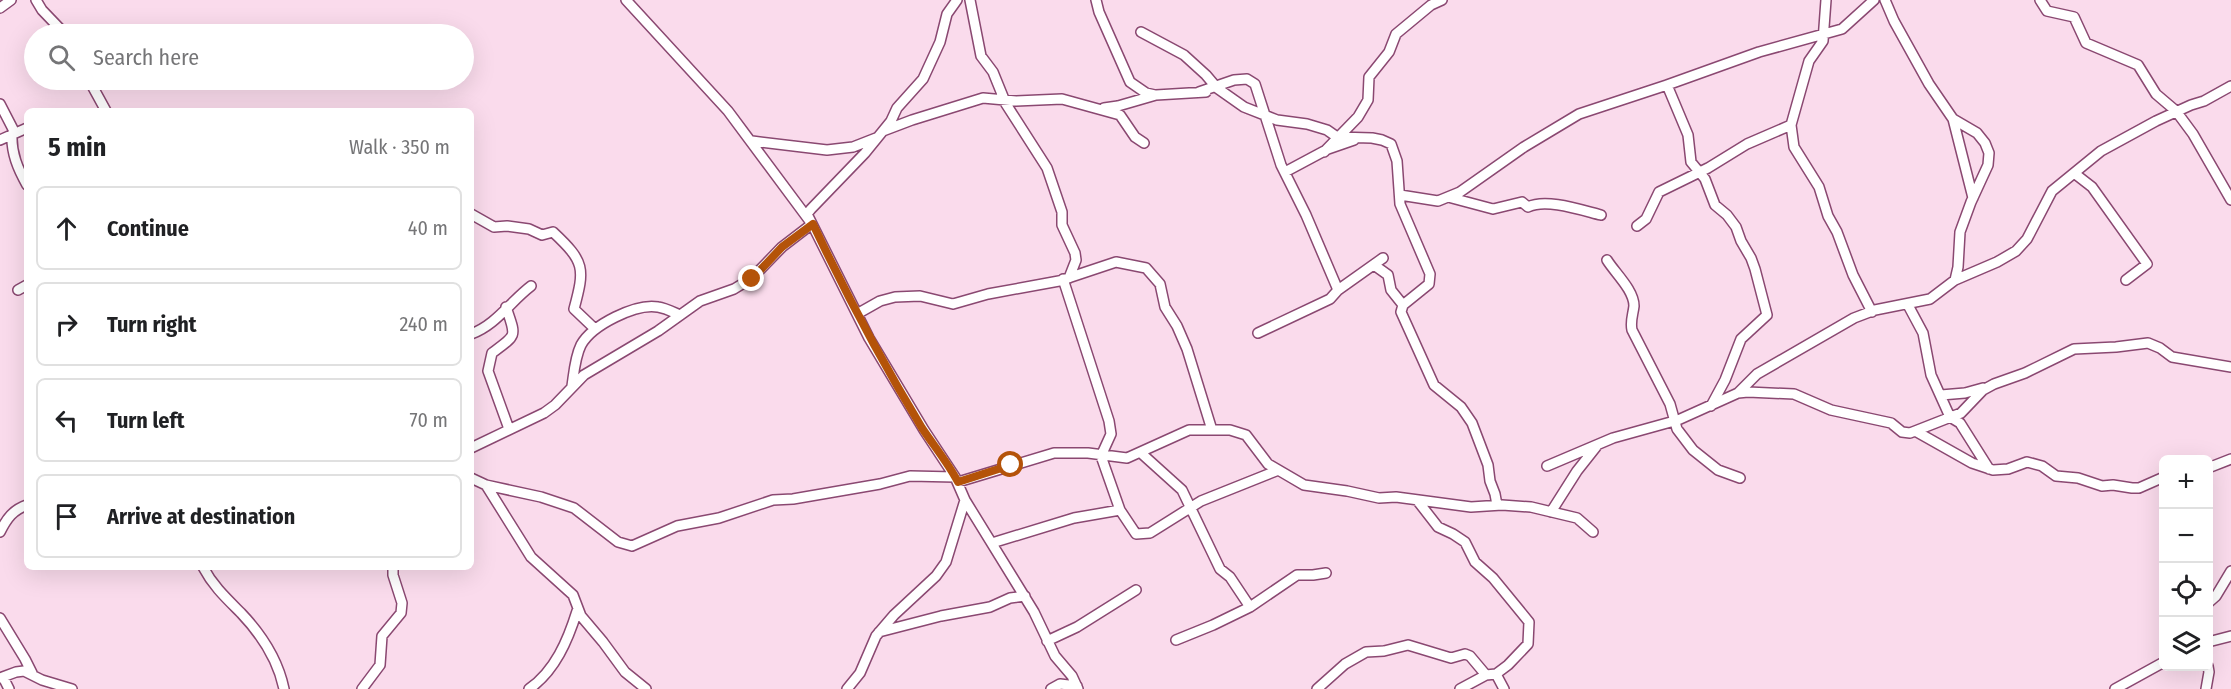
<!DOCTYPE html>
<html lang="en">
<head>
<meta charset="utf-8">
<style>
  :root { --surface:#fff; --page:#f6f6f6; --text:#202124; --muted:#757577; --line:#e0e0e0 }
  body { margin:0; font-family:"Fira Sans Condensed",sans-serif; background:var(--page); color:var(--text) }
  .controls { position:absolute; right:18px; bottom:18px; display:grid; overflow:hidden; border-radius:9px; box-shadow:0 6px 24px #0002 }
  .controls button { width:54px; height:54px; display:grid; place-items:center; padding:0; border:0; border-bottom:2px solid var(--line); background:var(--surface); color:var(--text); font:30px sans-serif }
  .stop { position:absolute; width:18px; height:18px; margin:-14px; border:4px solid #b45309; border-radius:50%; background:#fff }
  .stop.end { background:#b45309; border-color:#fff; box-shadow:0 2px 6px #0008 }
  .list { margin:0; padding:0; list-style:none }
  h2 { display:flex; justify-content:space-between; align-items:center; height:78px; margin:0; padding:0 24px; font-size:26px }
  h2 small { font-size:20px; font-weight:400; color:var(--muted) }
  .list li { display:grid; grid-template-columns:39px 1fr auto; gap:18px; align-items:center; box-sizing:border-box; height:84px; margin:0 12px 12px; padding:0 12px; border:2px solid var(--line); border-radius:9px }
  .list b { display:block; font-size:22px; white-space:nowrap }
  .list em { font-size:20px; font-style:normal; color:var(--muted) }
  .icon { flex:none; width:33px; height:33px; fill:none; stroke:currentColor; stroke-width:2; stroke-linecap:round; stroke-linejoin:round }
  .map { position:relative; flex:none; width:2231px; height:689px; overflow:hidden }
  .search { position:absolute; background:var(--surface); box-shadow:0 6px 24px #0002; left:24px; top:24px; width:450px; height:66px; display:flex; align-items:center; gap:15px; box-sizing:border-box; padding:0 21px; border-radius:33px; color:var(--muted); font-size:22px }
  .panel { position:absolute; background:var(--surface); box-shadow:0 6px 24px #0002; left:24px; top:108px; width:450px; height:462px; border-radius:9px }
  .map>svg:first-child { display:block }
</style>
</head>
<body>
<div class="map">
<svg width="2231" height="689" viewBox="0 0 2231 689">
  <rect width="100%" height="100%" fill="#fadbec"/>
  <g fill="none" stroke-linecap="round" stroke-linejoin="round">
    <!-- minor casing -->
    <g stroke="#8a4871" stroke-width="12">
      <path id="minor" d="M 36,0 L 42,10 L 65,34
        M 626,0 L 728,111 L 812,224 L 869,338 L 924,430 L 955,477 L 965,500 L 1034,612 L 1055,656 L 1072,676 L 1078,689
        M 970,0 L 981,56 L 993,72 L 1006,104 L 1047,168 L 1062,212 L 1062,225 L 1075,253 L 1076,260 L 1069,278
        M 1096,0 L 1099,12 L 1130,82 L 1146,93 L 1155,95
        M 1826,0 L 1823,41 L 1809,61 L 1791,125 L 1794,147 L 1819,187 L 1828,216 L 1837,232 L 1853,275 L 1872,312
        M 1885,0 L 1894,21 L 1929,84 L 1953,119 L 1977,133 L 1985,143 L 1989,153 L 1988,165 L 1971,202 L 1960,232 L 1958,267 L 1955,280
        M 2040,0 L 2047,11 L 2074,17 L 2086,43 L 2138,65 L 2156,94 L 2176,111 L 2193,134 L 2231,200
        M 0,8 L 11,0
        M 1141,32 L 1184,55 L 1206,75 L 1217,88 L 1244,107 L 1277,120 L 1307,124 L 1327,130 L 1337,137 L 1372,138 L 1382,140 L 1391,144 L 1397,161 L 1400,204 L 1430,274 L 1429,284 L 1403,305 L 1401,312 L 1434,385 L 1461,407 L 1472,423 L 1488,465 L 1490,481 L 1495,494 L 1497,505
        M 89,80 L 106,111
        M 1199,92 L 1234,80 L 1247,79 L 1255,84 L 1281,165 L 1306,215 L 1338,290
        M 0,104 L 15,133
        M 1104,108 L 1118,106 L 1156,95 L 1206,92
        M 1953,119 L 1973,198
        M 883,131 L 912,120 L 983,98 L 1016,101 L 1062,99 L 1120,115 L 1135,137 L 1144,143
        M 12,134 C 11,153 18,169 27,185
        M 0,140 L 27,128
        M 752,141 L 827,150 L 853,147 L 876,138
        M 1324,152 L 1358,117 L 1368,100 L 1369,77 L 1389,52 L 1396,34 L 1431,5 L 1442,0
        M 1285,172 L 1328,149 L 1354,140
        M 2074,173 L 2092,187 L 2147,264 L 2126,280
        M 1400,195 L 1438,201 L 1460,192 L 1524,147 L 1579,114 L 1667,85
        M 1448,197 L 1493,209 L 1522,202 L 1528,207 C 1546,198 1581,210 1601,215
        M 471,214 L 494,227 L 507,226 L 529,229 L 542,235 L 553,232 C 585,262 585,268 574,309 L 595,329
        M 1637,226 L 1646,219 L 1659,192 L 1708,168 L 1747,144 L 1791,125
        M 1607,260 C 1615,273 1634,290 1634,306 C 1633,315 1630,321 1632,330 L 1670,404 L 1677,429 L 1693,450 L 1718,470 L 1740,478
        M 1374,265 L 1388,275 L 1391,290 L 1403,305
        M 1063,279 L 1109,421 L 1111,434 L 1101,456 L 1120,510 L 1136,534 L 1150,533 L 1201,501 L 1276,471
        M 18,290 L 27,285
        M 1908,305 L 1923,333 L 1931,375 L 1950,417 L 1960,423 L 1989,469
        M 506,307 C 516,337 518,334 492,353 L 488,371 L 509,429
        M 857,314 L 880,301 L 895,297 L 920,296 L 953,304 L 988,294 L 1059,281 L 1116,262 L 1146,268 L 1160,284 L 1165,307 L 1177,326 L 1187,349 L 1212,430
        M 1258,333 L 1330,299 L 1338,290 L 1383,258
        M 471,334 C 496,325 510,302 531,286
        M 572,386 C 574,372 575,357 581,345 C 592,325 636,303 658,307 C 665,308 673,312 680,315
        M 1738,393 L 1757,374 L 1854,318 L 1875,310 L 1930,299 L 1955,280 L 1997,262 L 2016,251 L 2027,239 L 2052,191 L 2101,151 L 2156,121 L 2191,105 L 2204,101 L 2231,86
        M 1941,395 L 1965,393 L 1983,388
        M 1711,406 L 1725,380 L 1741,339 L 1767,315 L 1755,269 L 1751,258 L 1741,241 L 1736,227 L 1727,215 L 1715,205 L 1705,179 L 1691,162 L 1688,135 L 1667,85 L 1759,52 L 1842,29 L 1874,0
        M 1917,432 L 1972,463 L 1993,470 L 2008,469 L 2027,462 L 2042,466 L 2056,476 L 2078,478 L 2102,486 L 2113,485 L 2132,488 L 2139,488 L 2164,477
        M 471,448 L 544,413 L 555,405 L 584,375 L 658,331 L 700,301 L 734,289 L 752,278 L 782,247 L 812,224 L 807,214 L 811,209 L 865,153 L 891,121 L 897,108 L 923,79 L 940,42 L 947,14 L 957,0
        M 1141,453 L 1182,490 L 1220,569 L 1230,577 L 1250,607
        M 1547,466 L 1613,438 L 1678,420 L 1738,393 L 1748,392 L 1794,394 L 1831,410 L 1891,423 L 1902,432 L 1910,433 L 1961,413 L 1983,390 L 1994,384 L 2025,373 L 2074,349 L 2116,347 L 2148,343 L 2160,348 L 2172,357 L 2231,367
        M 2208,468 L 2231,459
        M 471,478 L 486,485 L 531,557 L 573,595 L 581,616 L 603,642 L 625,672 L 646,689
        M 958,482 L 1054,453 L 1088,453 L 1127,458 L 1189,430 L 1230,430 L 1246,435 L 1268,464 L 1304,485 L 1347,491 L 1379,498 L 1396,497 L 1471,507 L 1502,505 L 1531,507 L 1577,518 L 1593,532
        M 486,485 L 541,497 L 574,508 L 618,542 L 632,546 L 677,526 L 719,518 L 773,500 L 793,499 L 880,484 L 910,476 L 955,477
        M 1417,500 L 1438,527 L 1453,534 L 1465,542 L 1475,562 L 1493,578 L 1529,622 L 1528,644 L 1508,665 L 1496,674 L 1486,675 L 1460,689
        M 1551,512 L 1577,471 L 1596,447
        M 0,532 C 7,518 13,510 27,505
        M 992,543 L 1074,518 L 1120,510
        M 203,567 C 213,586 226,598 241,613 C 261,634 278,660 284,689
        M 2208,603 L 2216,596 L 2231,571
        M 0,618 L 25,659 L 32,673
        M 879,632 L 941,616 L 990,607 L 1010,598 L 1025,596
        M 1176,640 L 1213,625 L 1250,607 L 1297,575 L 1313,575 L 1326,573
        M 1047,641 L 1077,627 L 1136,590
        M 2208,642 L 2231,636
        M 1496,674 L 1504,689
        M 3,677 L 9,689
        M 0,678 L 16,672 L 24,671 L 42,680 L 72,689
        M 362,689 L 380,665 L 382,636 L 401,613 L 402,603 L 393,575 L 393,567
        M 529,689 C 555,671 568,640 577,611
        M 847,689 L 860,673 L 876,636 L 894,615 L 936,576 L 946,562 L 965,500
        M 1051,689 L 1060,684 L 1077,686
        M 1317,689 L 1345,664 L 1366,652 L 1384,651 L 1408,645 L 1451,658 L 1465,654 L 1470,656 L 1486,675
        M 2115,689 L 2164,662
        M 2206,689 L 2209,672 L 2208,666"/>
    </g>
    <!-- minor -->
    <use href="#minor" stroke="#fff" stroke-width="9"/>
  </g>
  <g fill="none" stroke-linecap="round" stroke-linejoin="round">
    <!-- route -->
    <path stroke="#b45309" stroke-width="8" d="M 752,279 L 782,247 L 813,224 C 846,294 882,362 922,428 C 934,446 948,463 958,482 L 1011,465"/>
  </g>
</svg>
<div class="controls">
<button>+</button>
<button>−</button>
<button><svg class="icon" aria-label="locate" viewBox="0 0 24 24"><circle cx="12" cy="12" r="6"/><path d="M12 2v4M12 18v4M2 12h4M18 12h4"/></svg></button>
<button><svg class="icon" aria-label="layers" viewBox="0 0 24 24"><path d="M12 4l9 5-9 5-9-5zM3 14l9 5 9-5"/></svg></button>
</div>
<div class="stop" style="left:1011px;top:465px"></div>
<div class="stop end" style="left:752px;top:279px"></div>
<div class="search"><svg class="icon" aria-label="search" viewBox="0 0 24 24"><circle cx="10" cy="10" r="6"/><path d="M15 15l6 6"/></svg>Search here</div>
<section class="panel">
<h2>5 min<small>Walk · 350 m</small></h2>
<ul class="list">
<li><svg class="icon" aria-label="ahead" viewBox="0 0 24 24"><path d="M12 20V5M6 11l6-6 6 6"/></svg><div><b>Continue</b></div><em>40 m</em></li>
<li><svg class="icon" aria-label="right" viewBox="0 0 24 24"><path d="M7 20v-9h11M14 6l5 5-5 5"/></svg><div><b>Turn right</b></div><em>240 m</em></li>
<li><svg class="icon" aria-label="left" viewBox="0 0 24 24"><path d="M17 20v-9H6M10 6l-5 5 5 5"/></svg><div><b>Turn left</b></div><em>70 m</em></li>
<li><svg class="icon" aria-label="arrive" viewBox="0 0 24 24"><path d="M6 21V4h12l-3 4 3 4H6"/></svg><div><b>Arrive at destination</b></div></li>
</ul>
</section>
</div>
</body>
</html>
